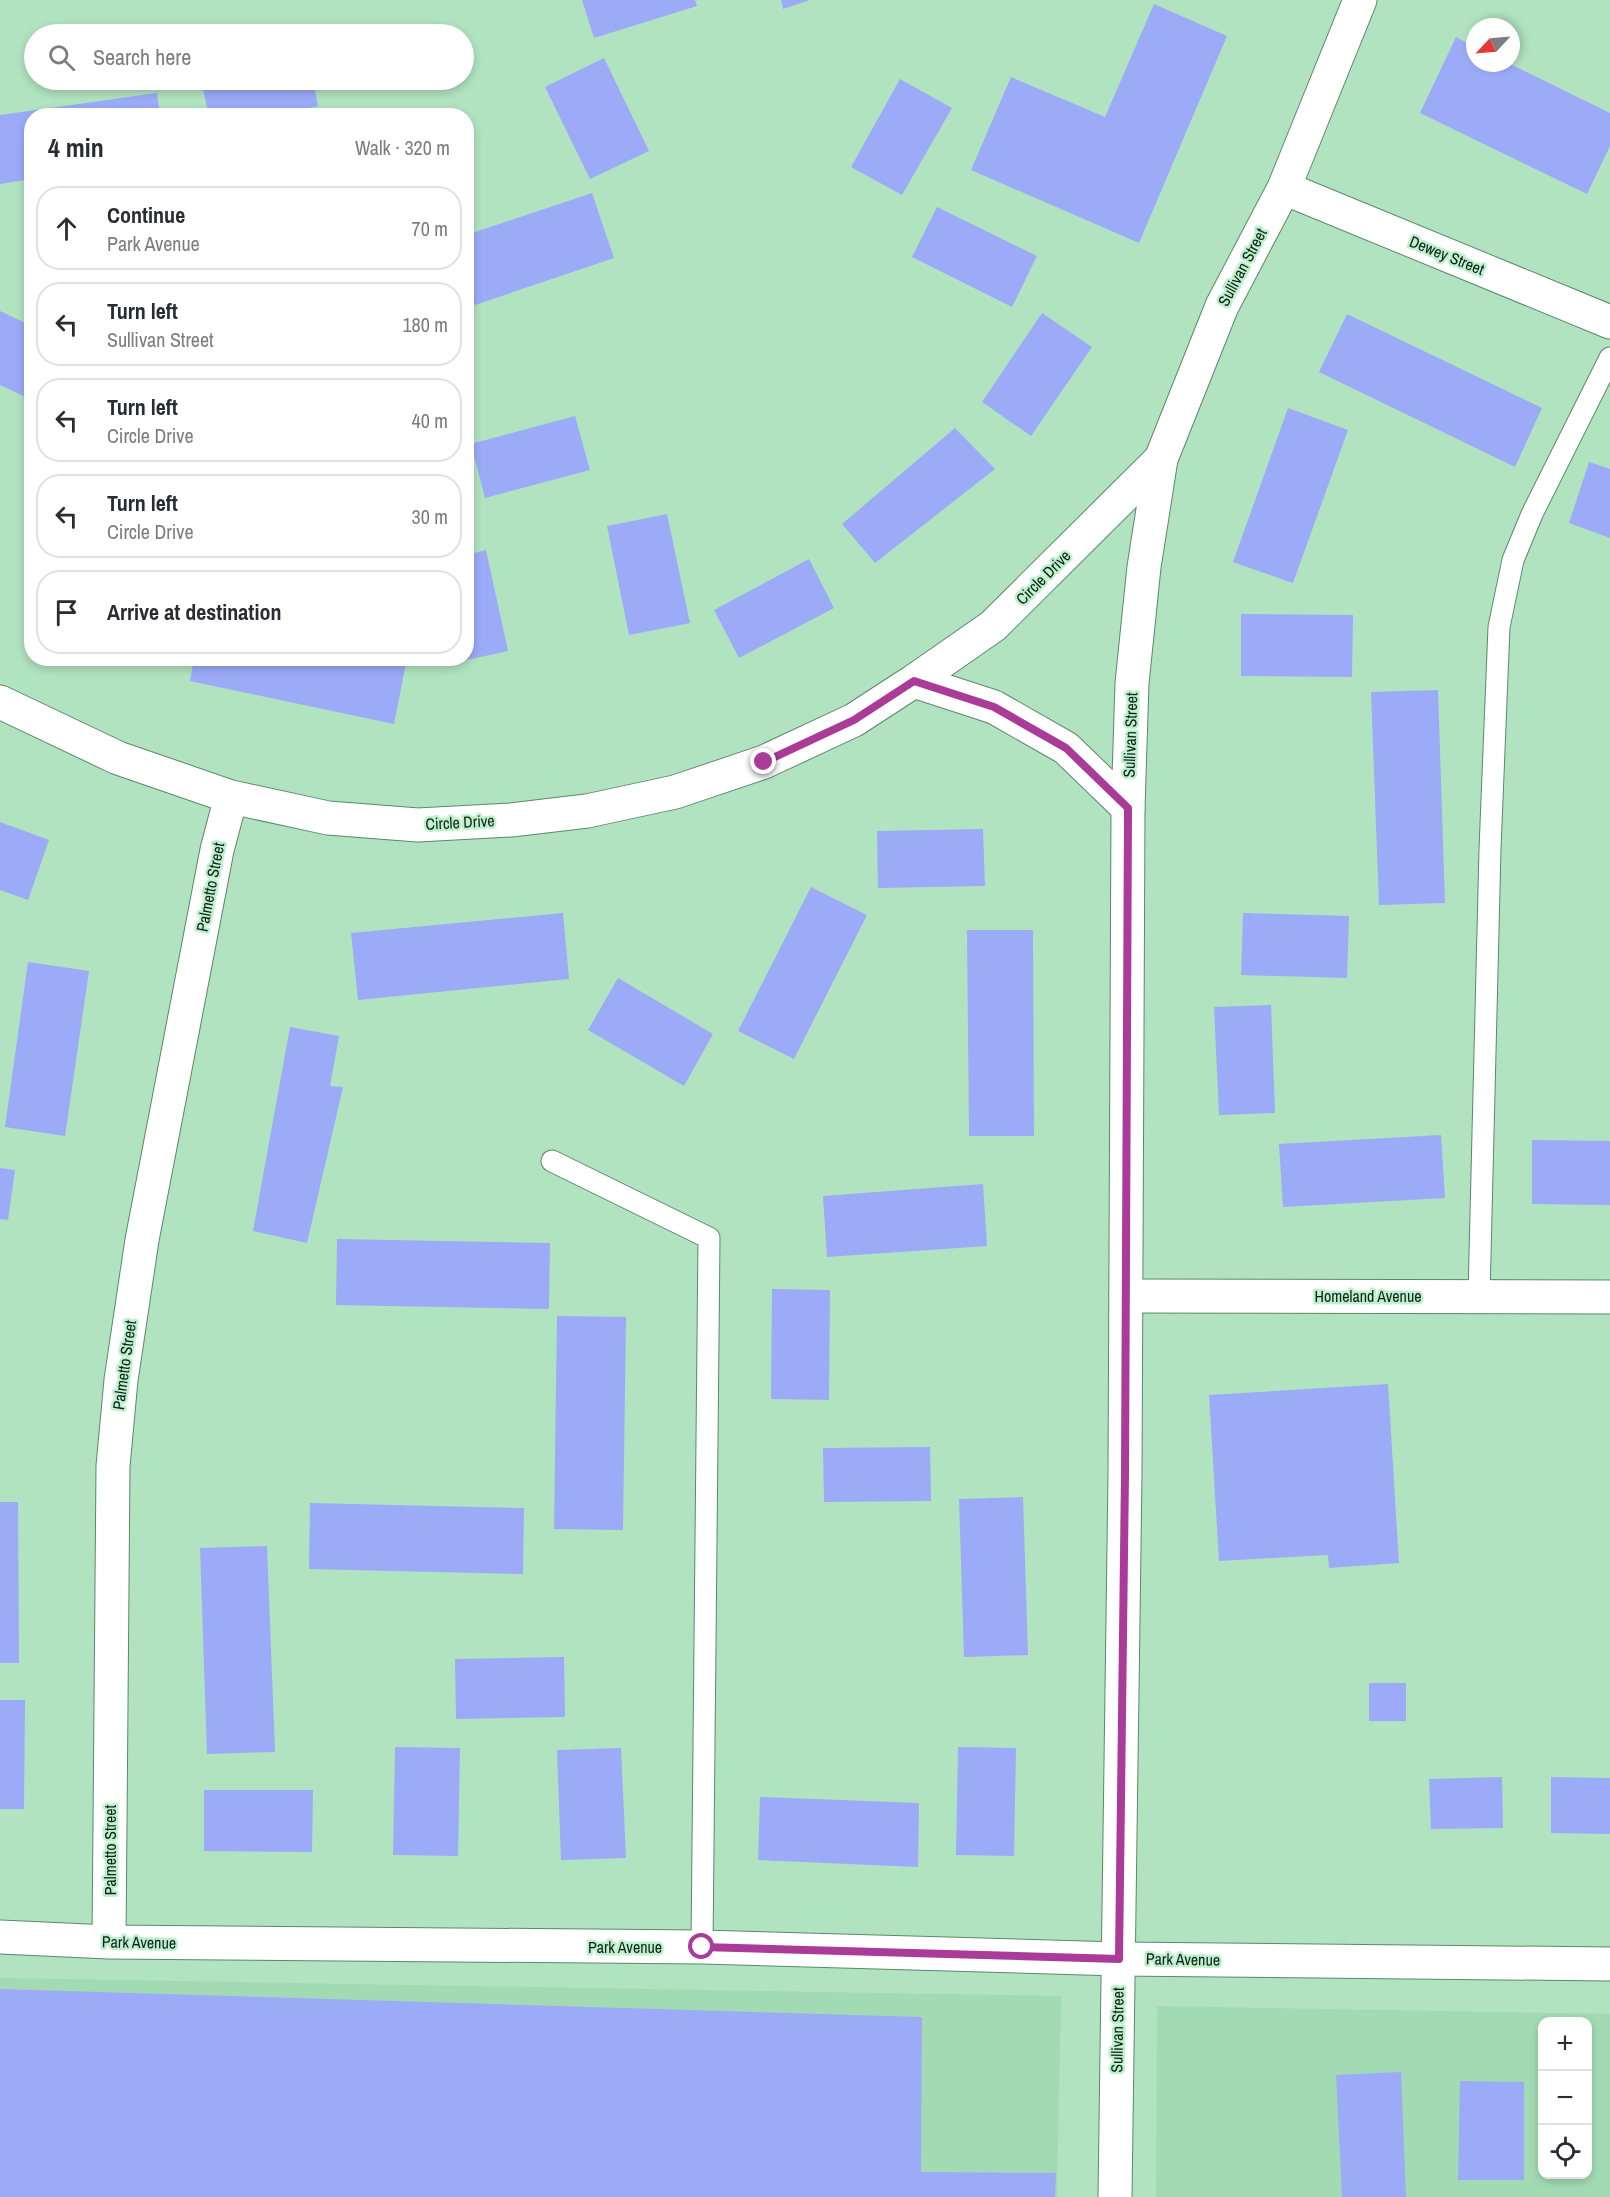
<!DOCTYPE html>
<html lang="en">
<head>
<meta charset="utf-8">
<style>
  :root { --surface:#fff; --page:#f2f2f3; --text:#2b2b33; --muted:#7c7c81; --line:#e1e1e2 }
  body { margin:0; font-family:"Archivo Narrow",sans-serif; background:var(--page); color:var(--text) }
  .controls { position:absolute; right:18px; bottom:18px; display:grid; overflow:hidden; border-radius:12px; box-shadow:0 3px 9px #0003 }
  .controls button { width:54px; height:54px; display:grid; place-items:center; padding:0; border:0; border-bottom:2px solid var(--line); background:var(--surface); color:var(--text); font:30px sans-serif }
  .compass { position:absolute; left:1466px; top:18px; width:54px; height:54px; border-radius:50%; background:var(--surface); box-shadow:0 3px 9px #0003; rotate:244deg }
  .stop { position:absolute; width:18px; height:18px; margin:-14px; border:4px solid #aa3b99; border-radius:50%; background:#fff }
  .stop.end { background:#aa3b99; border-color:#fff; box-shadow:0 2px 6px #0008 }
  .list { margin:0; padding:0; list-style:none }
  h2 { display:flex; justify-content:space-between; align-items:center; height:78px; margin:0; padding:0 24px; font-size:26px }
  h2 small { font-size:20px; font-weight:400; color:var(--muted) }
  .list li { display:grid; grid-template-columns:39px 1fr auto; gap:18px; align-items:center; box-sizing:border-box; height:84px; margin:0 12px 12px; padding:0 12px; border:2px solid var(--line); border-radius:24px }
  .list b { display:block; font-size:22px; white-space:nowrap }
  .list p { margin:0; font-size:20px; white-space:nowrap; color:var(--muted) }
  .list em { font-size:20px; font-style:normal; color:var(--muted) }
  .icon { flex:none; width:33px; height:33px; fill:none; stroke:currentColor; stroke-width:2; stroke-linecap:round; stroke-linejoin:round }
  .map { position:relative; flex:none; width:1610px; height:2197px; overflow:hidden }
  .search { position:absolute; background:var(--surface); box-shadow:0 3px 9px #0003; left:24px; top:24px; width:450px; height:66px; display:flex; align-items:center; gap:15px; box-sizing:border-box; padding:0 21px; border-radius:33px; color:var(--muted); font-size:22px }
  .panel { position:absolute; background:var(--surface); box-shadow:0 3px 9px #0003; left:24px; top:108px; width:450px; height:558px; border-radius:24px }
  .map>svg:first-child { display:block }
</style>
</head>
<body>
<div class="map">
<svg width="1610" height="2197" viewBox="0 0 1610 2197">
  <rect width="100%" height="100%" fill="#b1e3c0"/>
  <!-- built -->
  <path fill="#a2dbb3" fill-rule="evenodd" d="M 0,1978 L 1061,1996 L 1057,2197 L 0,2197 Z
    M 1157,2006 L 1610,2014 L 1610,2197 L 1156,2197 ZM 1542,2022 L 1588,2022 L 1588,2174 L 1542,2174 Z"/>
  <!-- building -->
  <path fill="#9babf8" d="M 582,0 L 695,0 L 697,6 L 594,38 Z
    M 781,0 L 810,0 L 783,9 Z
    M 1154,4 L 1227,36 L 1139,243 L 971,170 L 1011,77 L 1105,117 Z
    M 1456,37 L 1475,47 L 1475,63 L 1508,63 L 1610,113 L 1610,146 L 1587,194 L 1420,113 Z
    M 604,58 L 649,151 L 590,179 L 545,87 Z
    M 900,79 L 952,108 L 902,195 L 851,167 Z
    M 201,80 L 313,80 L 318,106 L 273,116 L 209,116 Z
    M 157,93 L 160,116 L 32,116 L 32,179 L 0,184 L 0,115 Z
    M 592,193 L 614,258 L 466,308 L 466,235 Z
    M 937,207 L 1037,256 L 1012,307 L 912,257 Z
    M 0,311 L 32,326 L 32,400 L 0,385 Z
    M 1042,313 L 1092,347 L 1031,436 L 982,402 Z
    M 1347,314 L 1542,408 L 1515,467 L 1319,372 Z
    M 1288,408 L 1348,430 L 1293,583 L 1233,562 Z
    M 575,416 L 590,470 L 485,498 L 471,444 Z
    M 955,428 L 995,469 L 875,563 L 842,524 Z
    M 1589,462 L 1610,469 L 1610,538 L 1569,523 Z
    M 667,514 L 690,623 L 629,635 L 607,526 Z
    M 486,550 L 508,651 L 448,664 L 447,658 L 466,658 L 466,555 Z
    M 809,559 L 834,608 L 739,658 L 714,610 Z
    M 1241,614 L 1353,615 L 1352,677 L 1241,676 Z
    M 194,658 L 407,658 L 394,724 L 190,681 Z
    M 1438,690 L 1445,903 L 1379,905 L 1371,692 Z
    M 0,822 L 49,840 L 28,900 L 0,890 Z
    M 983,829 L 985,886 L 878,888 L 877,831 Z
    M 811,887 L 867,915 L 794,1059 L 738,1031 Z
    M 563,913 L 569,979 L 358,1000 L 351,933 Z
    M 1243,913 L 1349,916 L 1347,978 L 1241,975 Z
    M 967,930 L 1033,930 L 1034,1136 L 969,1136 Z
    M 28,962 L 89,971 L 65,1136 L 5,1127 Z
    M 618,978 L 713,1034 L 684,1086 L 588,1030 Z
    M 1271,1005 L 1275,1113 L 1219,1115 L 1214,1007 Z
    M 290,1027 L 339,1036 L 330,1086 L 343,1087 L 307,1243 L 253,1231 Z
    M 1441,1135 L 1445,1198 L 1283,1207 L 1279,1144 Z
    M 1532,1140 L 1610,1141 L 1610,1205 L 1532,1204 Z
    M 0,1168 L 15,1170 L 8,1220 L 0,1219 Z
    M 983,1184 L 987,1246 L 827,1257 L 823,1196 Z
    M 337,1239 L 550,1243 L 549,1309 L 336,1305 Z
    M 772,1289 L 830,1290 L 829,1400 L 771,1399 Z
    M 557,1316 L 626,1317 L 623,1530 L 554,1529 Z
    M 1388,1384 L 1399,1563 L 1329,1568 L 1328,1555 L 1219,1561 L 1209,1395 Z
    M 930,1447 L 931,1501 L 824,1502 L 823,1448 Z
    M 1023,1497 L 1028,1655 L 964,1657 L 959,1499 Z
    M 0,1502 L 18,1502 L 19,1663 L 0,1663 Z
    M 310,1503 L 524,1508 L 523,1574 L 309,1569 Z
    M 267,1546 L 275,1752 L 207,1754 L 200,1548 Z
    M 564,1657 L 565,1717 L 456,1719 L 455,1659 Z
    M 1369,1683 L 1406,1683 L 1406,1721 L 1369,1721 Z
    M 0,1700 L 25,1700 L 24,1809 L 0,1809 Z
    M 395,1747 L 460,1748 L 458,1856 L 393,1855 Z
    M 958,1747 L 1016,1748 L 1014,1856 L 956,1855 Z
    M 621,1748 L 626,1858 L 561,1860 L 557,1750 Z
    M 1502,1777 L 1503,1828 L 1431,1829 L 1429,1779 Z
    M 1551,1777 L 1610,1778 L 1610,1834 L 1551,1833 Z
    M 204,1790 L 313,1790 L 312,1852 L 204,1851 Z
    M 760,1797 L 919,1803 L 918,1867 L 758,1860 Z
    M 0,1989 L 922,2017 L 921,2172 L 1056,2173 L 1055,2197 L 0,2197 Z
    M 1401,2072 L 1406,2197 L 1342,2197 L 1336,2075 Z
    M 1460,2081 L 1524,2082 L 1524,2180 L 1458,2180 Z"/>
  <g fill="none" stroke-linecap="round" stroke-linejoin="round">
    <!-- service casing -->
    <g stroke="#5a896a" stroke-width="23">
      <path id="service" d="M 552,1161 L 709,1238 L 702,1947
        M 1479,1296 L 1490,849 L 1499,627 L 1513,560 L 1532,514 L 1610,358"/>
    </g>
    <!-- minor casing -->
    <g stroke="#5a896a" stroke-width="35">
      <path id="minor" d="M 1284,188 L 1610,322
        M 914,681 L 994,707 L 1066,748 L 1128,808
        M 0,702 L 118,758 L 231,797 L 328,818 L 418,825 L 511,820 L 587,811 L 675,792 L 764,762 L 854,720 L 914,681 L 993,626 L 1161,459
        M 1126,1296 L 1610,1297
        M 0,1937 L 109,1942 L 702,1947 L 1119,1959 L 1610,1964
        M 109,1942 L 113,1466 L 121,1380 L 142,1240 L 217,850 L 231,797"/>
    </g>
    <!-- tertiary casing -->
    <g stroke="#5a896a" stroke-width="35">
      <path id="tertiary" d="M 1115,2197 L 1125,1474 L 1128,808 L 1132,683 L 1144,567 L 1161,459 L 1222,306 L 1284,188 L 1360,0"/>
    </g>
    <!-- service -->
    <use href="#service" stroke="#fff" stroke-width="21"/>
    <!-- minor -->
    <use href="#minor" stroke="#fff" stroke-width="33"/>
    <!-- tertiary -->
    <use href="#tertiary" stroke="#fff" stroke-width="33"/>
  </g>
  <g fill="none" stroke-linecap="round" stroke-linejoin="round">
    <!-- route -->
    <path stroke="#aa3b99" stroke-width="8" d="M 702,1947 L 1119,1959 L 1125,1474 L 1128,808 L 1066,748 L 994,707 L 914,681 L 854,720 L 764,762"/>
  </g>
  <g text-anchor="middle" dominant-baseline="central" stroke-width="5" stroke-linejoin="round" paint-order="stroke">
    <!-- street labels -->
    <g font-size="16" fill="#0e2115" stroke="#bef0cd">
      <text transform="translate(1447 255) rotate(22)">Dewey Street</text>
      <text transform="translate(1242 267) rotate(-62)">Sullivan Street</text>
      <text transform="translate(1043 577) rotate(-45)">Circle Drive</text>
      <text transform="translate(1130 735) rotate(-88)">Sullivan Street</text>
      <text transform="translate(460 822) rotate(-3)">Circle Drive</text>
      <text transform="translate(210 887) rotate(-79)">Palmetto Street</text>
      <text x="1368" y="1296">Homeland Avenue</text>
      <text transform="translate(124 1365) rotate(-82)">Palmetto Street</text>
      <text transform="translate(110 1850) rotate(-90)">Palmetto Street</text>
      <text transform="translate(139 1942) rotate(1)">Park Avenue</text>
      <text x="625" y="1947">Park Avenue</text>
      <text transform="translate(1183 1959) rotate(1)">Park Avenue</text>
      <text transform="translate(1117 2030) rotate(-89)">Sullivan Street</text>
    </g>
  </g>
</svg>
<div class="controls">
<button>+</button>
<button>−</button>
<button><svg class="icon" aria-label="locate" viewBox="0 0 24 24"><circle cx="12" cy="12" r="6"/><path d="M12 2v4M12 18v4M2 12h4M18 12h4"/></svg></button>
</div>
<svg class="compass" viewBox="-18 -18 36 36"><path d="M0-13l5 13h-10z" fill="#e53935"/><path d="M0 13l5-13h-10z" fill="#7c7c81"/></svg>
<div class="stop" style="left:702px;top:1947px"></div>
<div class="stop end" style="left:764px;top:762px"></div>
<div class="search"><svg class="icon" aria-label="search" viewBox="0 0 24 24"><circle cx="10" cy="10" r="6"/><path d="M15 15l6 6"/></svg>Search here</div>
<section class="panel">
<h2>4 min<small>Walk · 320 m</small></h2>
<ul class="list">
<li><svg class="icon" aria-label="ahead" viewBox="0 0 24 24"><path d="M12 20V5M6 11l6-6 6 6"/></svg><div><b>Continue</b><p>Park Avenue</p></div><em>70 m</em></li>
<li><svg class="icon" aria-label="left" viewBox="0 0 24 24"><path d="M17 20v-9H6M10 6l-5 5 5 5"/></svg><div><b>Turn left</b><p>Sullivan Street</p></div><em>180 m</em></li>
<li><svg class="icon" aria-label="left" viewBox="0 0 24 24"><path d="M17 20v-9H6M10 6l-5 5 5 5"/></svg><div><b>Turn left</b><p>Circle Drive</p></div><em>40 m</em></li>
<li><svg class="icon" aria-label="left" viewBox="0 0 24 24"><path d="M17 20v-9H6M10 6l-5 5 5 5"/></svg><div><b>Turn left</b><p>Circle Drive</p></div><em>30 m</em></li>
<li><svg class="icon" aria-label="arrive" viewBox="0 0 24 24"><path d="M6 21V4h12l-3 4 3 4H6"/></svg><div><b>Arrive at destination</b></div></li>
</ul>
</section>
</div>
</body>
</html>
